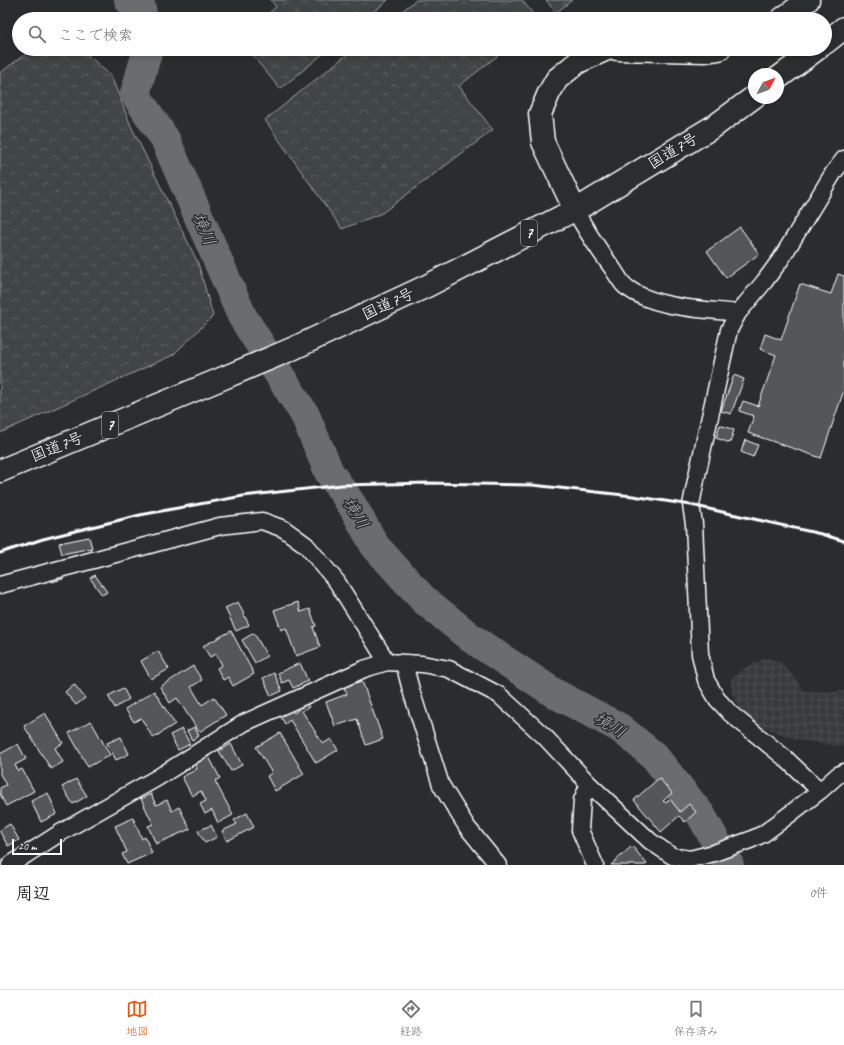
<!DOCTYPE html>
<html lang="ja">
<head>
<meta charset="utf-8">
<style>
  :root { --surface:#fff; --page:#f2f2f2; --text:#222; --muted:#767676; --line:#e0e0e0; --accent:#ea580c }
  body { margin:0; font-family:Caveat,"Klee One",sans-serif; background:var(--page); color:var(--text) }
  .compass { position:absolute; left:748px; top:68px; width:36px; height:36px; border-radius:50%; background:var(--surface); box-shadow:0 2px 6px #0003; rotate:49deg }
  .scale { position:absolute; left:12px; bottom:10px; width:50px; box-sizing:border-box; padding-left:4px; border:2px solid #fff; border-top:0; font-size:11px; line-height:14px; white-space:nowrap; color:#fff; -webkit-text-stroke:3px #2a2d2e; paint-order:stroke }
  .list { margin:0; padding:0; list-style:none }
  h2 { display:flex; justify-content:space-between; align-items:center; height:52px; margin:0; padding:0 16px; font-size:17px }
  h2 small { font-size:13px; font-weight:400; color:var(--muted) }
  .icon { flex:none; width:22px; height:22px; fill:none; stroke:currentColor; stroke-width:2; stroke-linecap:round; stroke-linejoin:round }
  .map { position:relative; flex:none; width:844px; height:865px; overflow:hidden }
  .search { position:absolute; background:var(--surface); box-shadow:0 2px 6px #0003; left:12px; right:12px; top:12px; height:44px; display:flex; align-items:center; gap:10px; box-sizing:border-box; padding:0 14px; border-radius:22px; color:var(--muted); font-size:15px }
  .sheet { height:124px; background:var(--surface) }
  nav { display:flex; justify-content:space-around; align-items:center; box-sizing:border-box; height:56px; border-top:1px solid var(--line); background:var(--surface); font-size:11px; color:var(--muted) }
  nav a { display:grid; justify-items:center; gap:2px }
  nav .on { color:var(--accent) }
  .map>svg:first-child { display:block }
</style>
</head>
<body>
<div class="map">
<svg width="844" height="865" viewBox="0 0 844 865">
  <defs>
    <pattern id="industrial-grid" width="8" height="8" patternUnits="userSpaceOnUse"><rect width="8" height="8" fill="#373a3b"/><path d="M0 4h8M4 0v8" fill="none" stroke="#4b4e4f"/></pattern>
    <pattern id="forest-crowns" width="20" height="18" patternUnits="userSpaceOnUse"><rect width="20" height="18" fill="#414445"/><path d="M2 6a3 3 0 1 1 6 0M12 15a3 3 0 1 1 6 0" fill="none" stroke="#5e6061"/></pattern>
  </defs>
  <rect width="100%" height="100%" fill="#2a2d2e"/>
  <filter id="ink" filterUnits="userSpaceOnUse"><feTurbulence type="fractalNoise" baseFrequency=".025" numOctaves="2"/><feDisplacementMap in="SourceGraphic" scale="8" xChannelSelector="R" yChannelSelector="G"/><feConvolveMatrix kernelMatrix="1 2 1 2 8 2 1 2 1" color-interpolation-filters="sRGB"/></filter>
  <g filter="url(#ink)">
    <!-- industrial -->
    <path fill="url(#industrial-grid)" d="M 766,658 L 780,662 L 794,677 L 804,691 L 833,692 L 844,691 L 844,746 L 837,746 L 795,739 L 766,728 L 745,715 L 732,694 L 731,679 L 746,667 Z"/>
    <!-- forest -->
    <path fill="url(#forest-crowns)" stroke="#a0a2a2" d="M 271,0 L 388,0 L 365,19 L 262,19 L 276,7 Z
      M 416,0 L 522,0 L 537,19 L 392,19 Z
      M 546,0 L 572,0 L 556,13 Z
      M 32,49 L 81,49 L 111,76 L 131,126 L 198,263 L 213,316 L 173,355 L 0,433 L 0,73 Z
      M 247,49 L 329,49 L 280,89 Z
      M 354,49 L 506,49 L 459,86 L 493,130 L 382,213 L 342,229 L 265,120 Z"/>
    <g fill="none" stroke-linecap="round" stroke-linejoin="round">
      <!-- river -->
      <path stroke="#6a6c6d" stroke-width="30" d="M 129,0 L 141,8 L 143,19
        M 148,49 L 135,94 L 165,139 L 242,316 L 305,415 L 329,472 L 352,505 L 375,546 L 423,599 L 471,638 L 554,693 L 620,728 L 654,756 L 701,815 L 729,865"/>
    </g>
    <!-- building -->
    <path fill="#555758" stroke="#fff" d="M 740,227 L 759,254 L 726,278 L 707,251 Z
      M 838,274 L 844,276 L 844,390 L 821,458 L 748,433 L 754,416 L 739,411 L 743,401 L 758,406 L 776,355 L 760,349 L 765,334 L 781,340 L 800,284 L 831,294 Z
      M 734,375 L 744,379 L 731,414 L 721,411 Z
      M 720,425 L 734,430 L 730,443 L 716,438 Z
      M 745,440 L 758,445 L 753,457 L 741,452 Z
      M 89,537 L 92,548 L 62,554 L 59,543 Z
      M 62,573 L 63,579 L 52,582 L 51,576 Z
      M 95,575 L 107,592 L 102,595 L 90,578 Z
      M 238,602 L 249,625 L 236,631 L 225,608 Z
      M 298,602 L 301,612 L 310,609 L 316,626 L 313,627 L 320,647 L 296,656 L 286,628 L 281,630 L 274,610 Z
      M 231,631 L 254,674 L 233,686 L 228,677 L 223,680 L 217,668 L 222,665 L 216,654 L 210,657 L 203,646 Z
      M 254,633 L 267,656 L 255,663 L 242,640 Z
      M 158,651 L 169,669 L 151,679 L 141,661 Z
      M 300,663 L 308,681 L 293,688 L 289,680 L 282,683 L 278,673 Z
      M 193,666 L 202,680 L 191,687 L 202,705 L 214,697 L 226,715 L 199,732 L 177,698 L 170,703 L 160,687 Z
      M 274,673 L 282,691 L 271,696 L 263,678 Z
      M 362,681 L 383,739 L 366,745 L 357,719 L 335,726 L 326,702 L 347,694 L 344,687 Z
      M 74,684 L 85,698 L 76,705 L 65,692 Z
      M 123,688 L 129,699 L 115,708 L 108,696 Z
      M 154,691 L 175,724 L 153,738 L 141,718 L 134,722 L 125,709 Z
      M 305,701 L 309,707 L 302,711 L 323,744 L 331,739 L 338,750 L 316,763 L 290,720 L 285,724 L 279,714 L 290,707 L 294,713 L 298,710 L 296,706 Z
      M 45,713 L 63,743 L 55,748 L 63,762 L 51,769 L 24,726 Z
      M 91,721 L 110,755 L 88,767 L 69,733 Z
      M 194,727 L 199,736 L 192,740 L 187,731 Z
      M 182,729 L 190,744 L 178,750 L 170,735 Z
      M 280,733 L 304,774 L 275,791 L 267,776 L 272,773 L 256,747 Z
      M 121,737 L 129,754 L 116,760 L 107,743 Z
      M 18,744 L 26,759 L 15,765 L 18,771 L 22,769 L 34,791 L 6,806 L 0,794 L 0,788 L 6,785 L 0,774 L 0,754 Z
      M 231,744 L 242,765 L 231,771 L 219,751 Z
      M 207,753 L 220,778 L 215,781 L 233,815 L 218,823 L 212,810 L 205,814 L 200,804 L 206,801 L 201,791 L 192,796 L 182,777 L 197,769 L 193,760 Z
      M 659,778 L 672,793 L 663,801 L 666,803 L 670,799 L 680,812 L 689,804 L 696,812 L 685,822 L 679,816 L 661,832 L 634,800 Z
      M 76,779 L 87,796 L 73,804 L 62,787 Z
      M 48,793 L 57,814 L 41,822 L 31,801 Z
      M 151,794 L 156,805 L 167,800 L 172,811 L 179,807 L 190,829 L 156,844 L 148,826 L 153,824 L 141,799 Z
      M 247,813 L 254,827 L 227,841 L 222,831 L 237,824 L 234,820 Z
      M 133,818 L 142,839 L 145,837 L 152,853 L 127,864 L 122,854 L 127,852 L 115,826 Z
      M 10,824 L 19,840 L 8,846 L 0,832 L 0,830 Z
      M 211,825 L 217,837 L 205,843 L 198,831 Z
      M 632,846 L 647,864 L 645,865 L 611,865 Z"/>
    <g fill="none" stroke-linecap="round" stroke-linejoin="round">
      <!-- street casing -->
      <g stroke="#fff" stroke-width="19">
        <path id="street" d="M 575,210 C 586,231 599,250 613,269 C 617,275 621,283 626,287 C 655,309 703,309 738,313
          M 0,585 L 220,526 L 262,521 L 284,529 L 306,545 L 337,582 L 387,662
          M 404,663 L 411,690 L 441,785 L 467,827 L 498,865
          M 589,784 L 582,800 L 580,830 L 595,865
          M 820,791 L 785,758 L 731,714 L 717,699 L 706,680 L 700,654 L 694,524 L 691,505 L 696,480 L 729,330 L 738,313 L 764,282 L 781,259 L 834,172 L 844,159
          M 10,865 L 60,833 L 157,778 L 244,723 L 364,669 L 387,662 L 422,664 L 449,669 L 499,695 L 545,737 L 589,784 L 650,841 L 672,856 L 690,859 L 714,853 L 750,840 L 763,834 L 782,820 L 820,791 L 838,775 L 844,772"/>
      </g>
      <!-- secondary casing -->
      <g stroke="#fff" stroke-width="25">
        <path id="secondary" d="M 782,19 L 808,0
          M 617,49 L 706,51 L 719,49
          M 575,210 L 543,142 L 540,114 L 549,93 L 557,79 L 578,62 L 607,49"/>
      </g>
      <!-- highway casing -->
      <g stroke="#fff" stroke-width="25">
        <path id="highway" d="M 825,43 L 844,28
          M 778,78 L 817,49
          M 0,471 L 221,379 L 292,349 L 429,285 L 584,205 L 716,125 L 754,97"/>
      </g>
      <!-- street -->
      <use href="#street" stroke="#2a2d2e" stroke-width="16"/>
      <!-- secondary -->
      <use href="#secondary" stroke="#2a2d2e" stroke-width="22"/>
      <!-- highway -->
      <use href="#highway" stroke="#2a2d2e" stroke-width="22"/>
      <!-- rail -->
      <path stroke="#fff" stroke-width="3" d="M 0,553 L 43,539 L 140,515 L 243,496 L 342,485 L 429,483 L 532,485 L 633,496 L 691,505 L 821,534 L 844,541"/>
    </g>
  </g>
  <g text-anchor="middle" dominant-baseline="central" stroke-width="3" stroke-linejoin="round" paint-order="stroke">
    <!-- shield labels -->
    <g fill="#2a2d2e" stroke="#bfc0c0" stroke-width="1">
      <rect x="521" y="220" width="16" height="26" rx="3"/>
      <rect x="102" y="412" width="16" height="26" rx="3"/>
    </g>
    <g font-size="15" font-weight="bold" fill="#fff">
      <text x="529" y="233">7</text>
      <text x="110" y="425">7</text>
    </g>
    <!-- street labels -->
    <g font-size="16" fill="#fff" stroke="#2a2d2e">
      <text transform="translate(673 151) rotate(-31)">国道7号</text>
      <text transform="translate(388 304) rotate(-25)">国道7号</text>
      <text transform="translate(57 447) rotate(-22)">国道7号</text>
    </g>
    <!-- water labels -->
    <g font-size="17" font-style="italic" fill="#b4b6b6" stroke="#2a2d2e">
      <text transform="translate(204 229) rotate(67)">境川</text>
      <text transform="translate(356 513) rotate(59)">境川</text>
      <text transform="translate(610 725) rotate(32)">境川</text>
    </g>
  </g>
</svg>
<svg class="compass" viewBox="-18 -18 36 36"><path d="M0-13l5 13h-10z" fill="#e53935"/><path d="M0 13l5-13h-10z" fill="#767676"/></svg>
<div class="scale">20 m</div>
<div class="search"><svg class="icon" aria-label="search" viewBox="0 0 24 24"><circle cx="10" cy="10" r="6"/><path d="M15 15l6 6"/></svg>ここで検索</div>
</div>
<section class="sheet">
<h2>周辺<small>0件</small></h2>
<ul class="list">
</ul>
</section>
<nav>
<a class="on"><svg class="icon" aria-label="map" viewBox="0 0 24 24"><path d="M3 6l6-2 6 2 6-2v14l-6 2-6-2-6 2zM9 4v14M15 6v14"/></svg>地図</a>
<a><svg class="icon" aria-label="directions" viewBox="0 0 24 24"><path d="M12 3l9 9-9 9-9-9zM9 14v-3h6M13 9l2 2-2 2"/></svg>経路</a>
<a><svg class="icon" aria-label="saved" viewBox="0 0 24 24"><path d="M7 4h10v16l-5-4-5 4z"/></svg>保存済み</a>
</nav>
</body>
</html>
